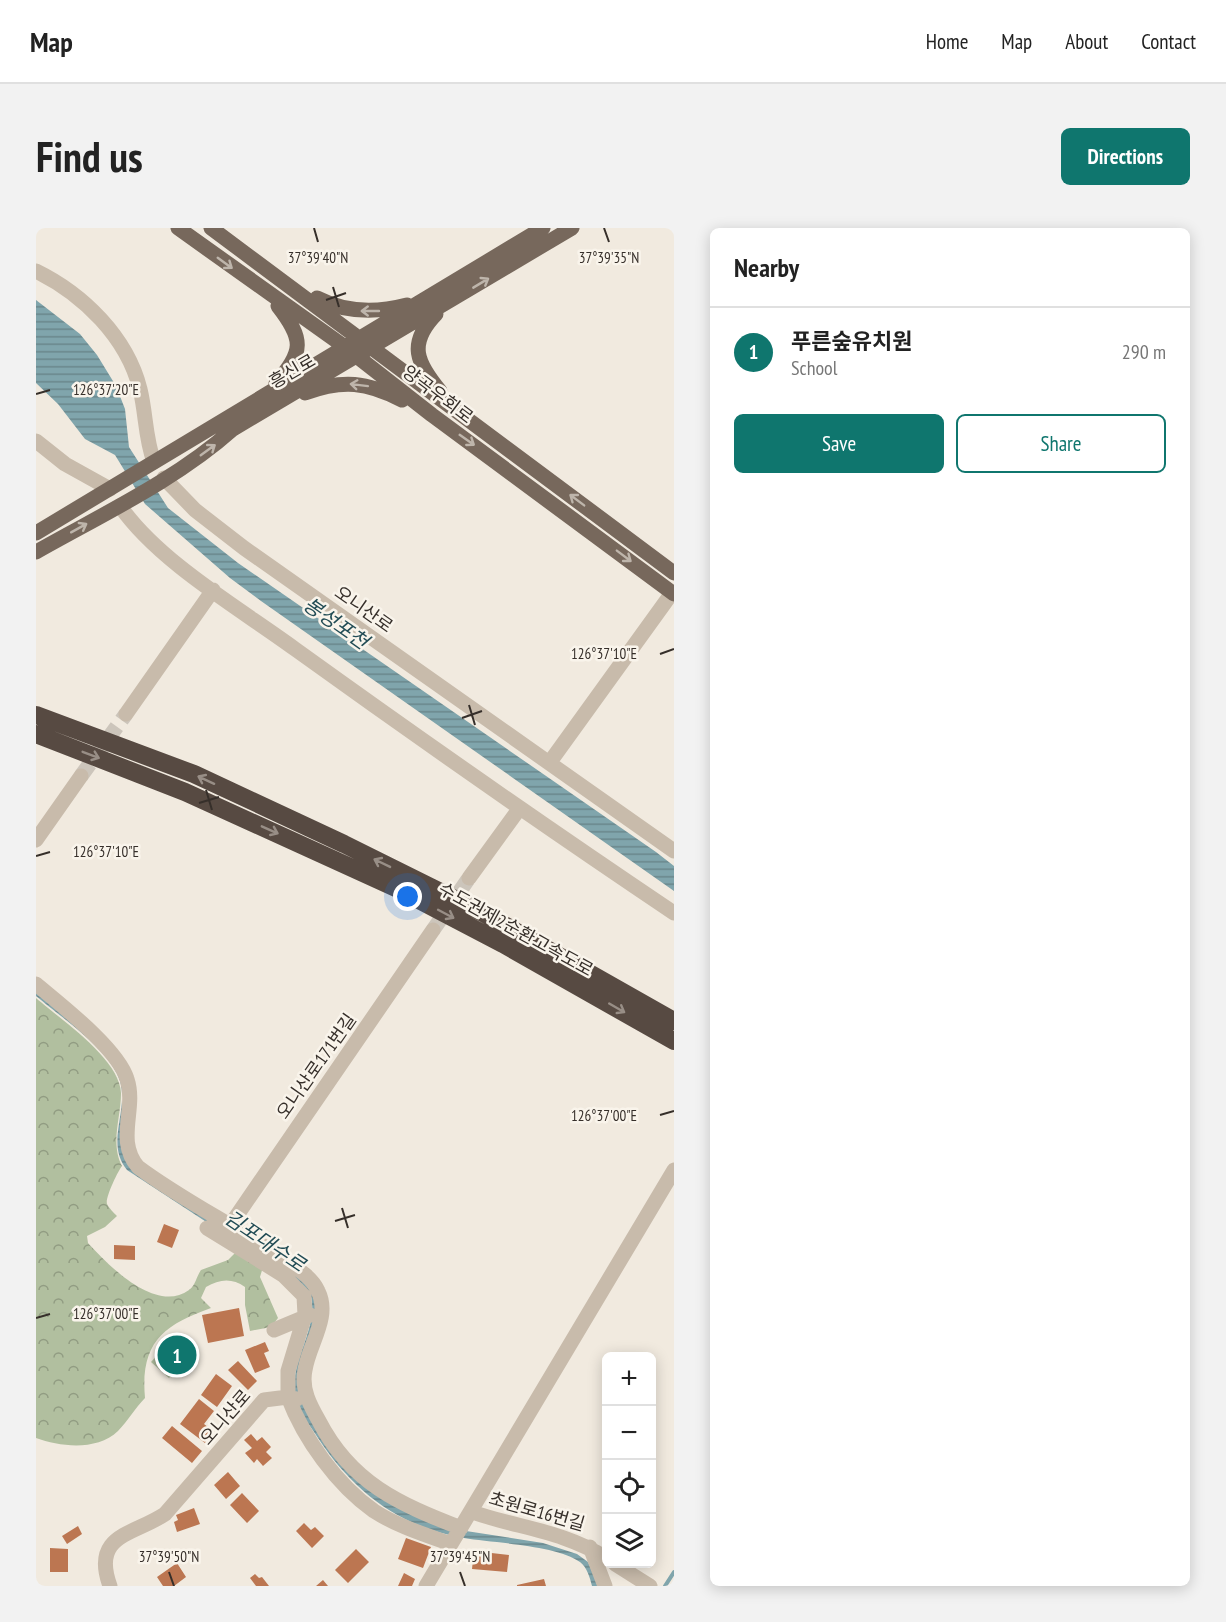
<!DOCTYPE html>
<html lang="en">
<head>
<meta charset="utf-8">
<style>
  :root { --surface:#fff; --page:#f2f2f2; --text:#222; --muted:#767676; --line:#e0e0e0; --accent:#0f766e }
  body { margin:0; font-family:"PT Sans Narrow","Noto Sans KR",sans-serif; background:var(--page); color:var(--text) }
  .controls { position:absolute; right:18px; bottom:18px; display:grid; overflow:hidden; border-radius:9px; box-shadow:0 3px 15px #0003 }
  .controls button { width:54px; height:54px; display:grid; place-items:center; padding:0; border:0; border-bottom:2px solid var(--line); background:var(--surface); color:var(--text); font:30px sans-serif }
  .you { position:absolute; left:372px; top:669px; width:21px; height:21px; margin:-15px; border:4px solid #fff; border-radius:50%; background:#1a73e8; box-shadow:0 0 0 9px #1a73e833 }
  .badge { display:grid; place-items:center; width:39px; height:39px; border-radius:50%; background:var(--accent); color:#fff; font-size:20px; font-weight:700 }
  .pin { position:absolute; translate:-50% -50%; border:3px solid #fff; box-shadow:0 2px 6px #0006 }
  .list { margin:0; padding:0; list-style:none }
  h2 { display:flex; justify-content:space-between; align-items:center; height:78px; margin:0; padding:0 24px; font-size:26px }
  h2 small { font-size:20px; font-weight:400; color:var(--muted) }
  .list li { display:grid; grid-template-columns:39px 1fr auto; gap:18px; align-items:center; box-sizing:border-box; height:90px; padding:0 24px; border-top:2px solid var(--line) }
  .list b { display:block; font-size:22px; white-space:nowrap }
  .list p { margin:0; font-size:20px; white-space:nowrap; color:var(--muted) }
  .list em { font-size:20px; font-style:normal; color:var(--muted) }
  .actions { display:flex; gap:12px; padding:18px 24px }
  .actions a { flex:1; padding:14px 0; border:2px solid var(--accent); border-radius:9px; text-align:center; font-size:21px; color:var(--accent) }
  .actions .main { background:var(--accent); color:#fff }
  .icon { flex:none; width:33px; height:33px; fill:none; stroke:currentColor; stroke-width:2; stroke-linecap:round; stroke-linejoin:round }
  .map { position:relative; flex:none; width:638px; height:1358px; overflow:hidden; border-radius:9px }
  header { display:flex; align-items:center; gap:36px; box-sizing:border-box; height:84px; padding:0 30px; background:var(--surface); border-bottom:2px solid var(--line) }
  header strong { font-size:28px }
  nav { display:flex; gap:33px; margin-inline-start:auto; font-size:21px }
  .intro { display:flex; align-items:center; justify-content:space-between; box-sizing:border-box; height:144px; padding:0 36px }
  h1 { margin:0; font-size:42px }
  .button { padding:15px 27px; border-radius:9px; background:var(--accent); color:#fff; font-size:21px; font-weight:700 }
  main { display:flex; gap:36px; padding:0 36px }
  aside { flex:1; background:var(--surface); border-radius:9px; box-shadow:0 3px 15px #0003 }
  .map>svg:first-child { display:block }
</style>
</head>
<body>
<header>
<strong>Map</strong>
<nav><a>Home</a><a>Map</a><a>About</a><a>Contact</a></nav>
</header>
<div class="intro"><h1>Find us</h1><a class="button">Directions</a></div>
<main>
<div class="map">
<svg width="638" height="1358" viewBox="0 0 638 1358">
  <defs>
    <pattern id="forest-crowns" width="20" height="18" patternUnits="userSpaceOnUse" patternTransform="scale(1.5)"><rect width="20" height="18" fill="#b1bf9f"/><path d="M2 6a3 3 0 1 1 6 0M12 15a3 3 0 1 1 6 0" fill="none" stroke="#919c82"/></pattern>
    <pattern id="water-rules" width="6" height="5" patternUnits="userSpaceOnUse" patternTransform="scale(1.5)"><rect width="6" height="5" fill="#80a5ac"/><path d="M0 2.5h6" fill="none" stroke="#6a878c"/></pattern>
  </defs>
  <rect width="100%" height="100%" fill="#f1eadf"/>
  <!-- forest -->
  <path fill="url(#forest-crowns)" d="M 0,770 C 24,791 84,831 85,865 C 85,890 74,915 86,938 C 82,943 69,970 71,976 C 73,980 78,985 81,988 L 69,999 L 51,1008 L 52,1015 C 73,1038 120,1086 153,1062 C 160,1057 160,1049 165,1042 L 192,1032 L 201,1023 L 227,1039 L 224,1049 L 242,1090 L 235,1099 L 214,1103 L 209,1077 L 209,1059 C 196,1050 184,1051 170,1059 L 165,1070 L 175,1080 C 127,1097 104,1115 109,1170 C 99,1180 92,1193 82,1203 C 61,1223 25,1219 0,1210 Z"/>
  <!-- garden -->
  <path fill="#b1bf9f" d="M 140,1106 L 159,1122 L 133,1150 L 115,1134 Z"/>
  <!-- water -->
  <path fill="url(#water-rules)" d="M 0,72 L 44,106 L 61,127 L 80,158 L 89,181 L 93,219 L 132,280 L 202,335 L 620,624 L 638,638 L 638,663 L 225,373 L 194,350 L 109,276 L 79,227 L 49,211 L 22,176 L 0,155 Z
    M 0,759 L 67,820 L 86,846 L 86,923 L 267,1050 L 282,1071 L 265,1148 L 307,1235 L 417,1301 L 507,1315 L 541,1326 L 552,1334 L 563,1358 L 556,1358 C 554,1350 551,1339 544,1334 C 521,1317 457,1315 428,1310 C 363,1299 317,1263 282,1210 C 275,1199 265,1187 261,1174 C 249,1137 283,1104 275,1068 L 204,1016 L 91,942 C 69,915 93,883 84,853 C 75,823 24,788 0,768 Z"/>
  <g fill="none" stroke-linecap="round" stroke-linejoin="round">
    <!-- stream -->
    <path stroke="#80a5ac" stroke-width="4" d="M 629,1358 L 638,1344"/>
  </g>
  <!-- building -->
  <path fill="#bc7651" d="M 128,996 L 143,1002 L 136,1020 L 121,1014 Z
    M 78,1017 L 99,1018 L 99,1032 L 78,1031 Z
    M 203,1080 L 208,1108 L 172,1115 L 166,1087 Z
    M 229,1114 L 233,1123 L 228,1125 L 234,1139 L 219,1145 L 209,1122 Z
    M 202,1133 L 221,1153 L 212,1162 L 192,1142 Z
    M 180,1146 L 196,1158 L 181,1179 L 165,1167 Z
    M 163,1171 L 178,1183 L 168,1196 L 177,1203 L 169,1215 L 144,1196 Z
    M 136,1198 L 166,1223 L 156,1235 L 126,1210 Z
    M 215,1206 L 221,1213 L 226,1209 L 235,1219 L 230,1224 L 236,1230 L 227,1238 L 221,1231 L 218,1235 L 209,1225 L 216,1220 L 208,1212 Z
    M 192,1244 L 204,1258 L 190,1271 L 178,1257 Z
    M 206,1265 L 223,1283 L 211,1295 L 194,1277 Z
    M 158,1280 L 164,1296 L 141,1304 L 138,1294 L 142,1292 L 140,1287 Z
    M 268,1295 L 275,1302 L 279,1299 L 288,1308 L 276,1320 L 260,1303 Z
    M 42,1298 L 46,1306 L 31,1316 L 26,1308 Z
    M 370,1310 L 395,1319 L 387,1340 L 362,1331 Z
    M 14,1320 L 32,1321 L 32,1344 L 14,1344 Z
    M 320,1321 L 333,1334 L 312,1355 L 299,1342 Z
    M 438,1323 L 473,1327 L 471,1344 L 436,1341 Z
    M 141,1335 L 150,1349 L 138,1358 L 127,1358 L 121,1349 Z
    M 368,1345 L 379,1351 L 376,1358 L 362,1358 Z
    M 219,1346 L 223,1350 L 226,1349 L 233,1358 L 220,1358 L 214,1350 Z
    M 508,1351 L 510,1358 L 481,1358 L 481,1357 Z
    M 287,1352 L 292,1358 L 280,1358 Z"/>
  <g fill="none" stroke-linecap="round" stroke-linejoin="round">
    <!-- minor-tunnel -->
    <path stroke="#ccc5bb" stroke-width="15" stroke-dasharray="15 8" stroke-linecap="butt" d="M 45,548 L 90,486
      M 397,702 L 433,650"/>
    <!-- minor -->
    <path stroke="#c8bbab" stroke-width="15" d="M 0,43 C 47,66 91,109 104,161 C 110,185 109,210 118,234
      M 0,213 L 29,236 L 74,261
      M 128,250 L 159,282 L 208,320 L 638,623
      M 84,278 C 123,334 203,380 259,421 C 384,511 510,599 638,685
      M 90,486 L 177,362
      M 514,534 L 636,365
      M 0,612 L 45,548
      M 433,650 L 483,581
      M 0,756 C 25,777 82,821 91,851 C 101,881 79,912 102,939 C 146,972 196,996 241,1027 C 255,1037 275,1047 282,1063 C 295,1089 273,1116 269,1142 C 265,1161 274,1177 283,1193 C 315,1255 363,1276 425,1300
      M 195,996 L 397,702
      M 171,1000 L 247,1047 L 268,1068 L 269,1087 L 252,1143 L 252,1169 L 261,1171
      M 238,1102 L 274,1087
      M 436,1284 C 482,1300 528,1303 570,1330
      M 554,1319 L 569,1358
      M 579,1336 L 614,1358
      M 74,1358 C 55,1306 98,1307 129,1286 L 228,1172 L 252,1169 C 268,1211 301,1257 338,1283 C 361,1298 390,1307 415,1316
      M 390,1358 L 638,942"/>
    <!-- major -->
    <path stroke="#77685c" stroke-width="15" d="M 142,0 L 309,119 L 396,187 L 638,366
      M 175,0 L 638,345
      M 281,70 C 310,85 340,85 371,77
      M 400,86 C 371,116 381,135 404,163
      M 240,155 C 268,124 268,111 242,78
      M 269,165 C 307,151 331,154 366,172
      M 0,305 L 507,0
      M 0,324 C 67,286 140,252 197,201 L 536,0"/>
    <!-- highway -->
    <path stroke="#574a42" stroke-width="18" d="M 0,487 L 158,546 L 308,616 L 447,685 L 638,793
      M 0,506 L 149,564 L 360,660 L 467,716 L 638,813"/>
  </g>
  <!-- one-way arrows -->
  <defs><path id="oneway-shaft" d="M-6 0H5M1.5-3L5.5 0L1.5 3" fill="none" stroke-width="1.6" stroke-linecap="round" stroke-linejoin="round" transform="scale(1.5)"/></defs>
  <g stroke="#beb5ab">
    <use href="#oneway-shaft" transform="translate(189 35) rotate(36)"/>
    <use href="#oneway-shaft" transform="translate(445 55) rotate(-31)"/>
    <use href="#oneway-shaft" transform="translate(334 83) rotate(-180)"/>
    <use href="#oneway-shaft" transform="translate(323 157) rotate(-173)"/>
    <use href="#oneway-shaft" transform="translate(431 212) rotate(35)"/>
    <use href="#oneway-shaft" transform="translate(172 222) rotate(-36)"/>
    <use href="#oneway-shaft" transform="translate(541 272) rotate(-143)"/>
    <use href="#oneway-shaft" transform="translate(43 300) rotate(-29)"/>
    <use href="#oneway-shaft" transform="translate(588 328) rotate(37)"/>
  </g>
  <g stroke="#988e86">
    <use href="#oneway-shaft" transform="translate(55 527) rotate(21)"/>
    <use href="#oneway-shaft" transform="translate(170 552) rotate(-155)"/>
    <use href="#oneway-shaft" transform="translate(234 602) rotate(24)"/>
    <use href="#oneway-shaft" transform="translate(346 635) rotate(-154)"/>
    <use href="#oneway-shaft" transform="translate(410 686) rotate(28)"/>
    <use href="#oneway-shaft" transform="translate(581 780) rotate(30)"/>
  </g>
  <!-- ticks -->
  <path fill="none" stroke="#362f2a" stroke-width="2" d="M 278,0 L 282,14M 568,0 L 573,14M 297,59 L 303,79M 290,72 L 310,65M 0,166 L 14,162M 624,426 L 638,421M 433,477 L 439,497M 426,490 L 446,483M 170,562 L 176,582M 163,575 L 183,569M 0,628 L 14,624M 624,887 L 638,883M 306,980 L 312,1000M 299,993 L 319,987M 0,1090 L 14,1086M 133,1344 L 138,1358M 424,1344 L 429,1358"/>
  <g text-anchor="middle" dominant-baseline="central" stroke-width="5" stroke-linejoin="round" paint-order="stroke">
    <!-- street labels -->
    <g font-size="18" fill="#362f2a" stroke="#f9f4eb">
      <text transform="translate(256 143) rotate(-30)">흥신로</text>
      <text transform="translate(402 166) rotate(37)">양곡우회로</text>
      <text transform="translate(328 381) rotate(35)">오니산로</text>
      <text transform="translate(480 701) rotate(29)">수도권제2순환고속도로</text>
      <text transform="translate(280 838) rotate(-55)">오니산로171번길</text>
      <text transform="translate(189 1189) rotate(-49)">오니산로</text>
      <text transform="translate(501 1283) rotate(16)">초원로16번길</text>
    </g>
    <!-- water labels -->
    <g font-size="20" font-style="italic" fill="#224c55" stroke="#f9f4eb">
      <text transform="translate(300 395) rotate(35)">봉성포천</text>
      <text transform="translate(229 1013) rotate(34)">김포대수로</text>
    </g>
  </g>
  <g font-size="15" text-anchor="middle" fill="#362f2a" stroke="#f9f4eb" stroke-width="5" stroke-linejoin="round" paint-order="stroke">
    <text x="282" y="35">37°39'40"N</text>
    <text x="573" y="35">37°39'35"N</text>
    <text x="70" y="167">126°37'20"E</text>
    <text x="568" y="431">126°37'10"E</text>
    <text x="70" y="629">126°37'10"E</text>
    <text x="568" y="893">126°37'00"E</text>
    <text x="70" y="1091">126°37'00"E</text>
    <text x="133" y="1334">37°39'50"N</text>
    <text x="424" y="1334">37°39'45"N</text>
  </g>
</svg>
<div class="controls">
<button>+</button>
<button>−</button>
<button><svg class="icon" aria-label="locate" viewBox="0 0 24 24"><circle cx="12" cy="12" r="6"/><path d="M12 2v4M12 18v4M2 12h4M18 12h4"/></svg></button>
<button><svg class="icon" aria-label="layers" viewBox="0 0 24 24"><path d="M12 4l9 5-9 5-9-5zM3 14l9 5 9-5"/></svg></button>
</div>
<div class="you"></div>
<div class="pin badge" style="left:141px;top:1127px">1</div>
</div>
<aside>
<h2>Nearby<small></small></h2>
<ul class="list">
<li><span class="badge">1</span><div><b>푸른숲유치원</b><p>School</p></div><em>290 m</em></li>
</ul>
<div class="actions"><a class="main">Save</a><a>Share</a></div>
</aside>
</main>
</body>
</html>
